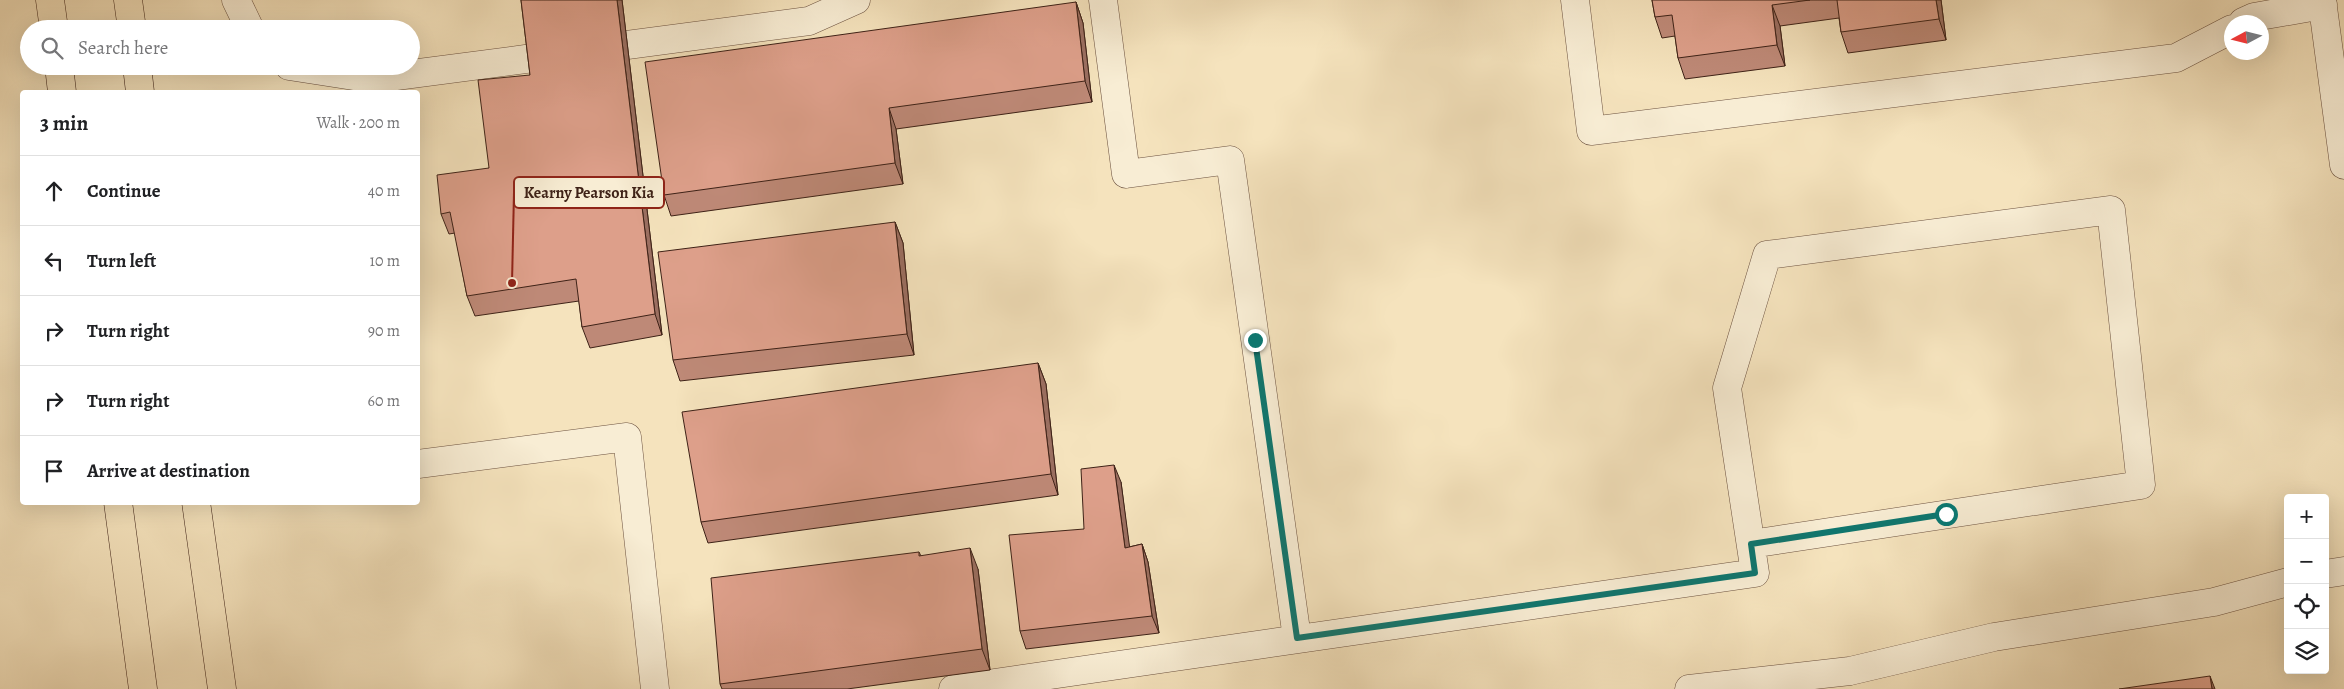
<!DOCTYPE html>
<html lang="en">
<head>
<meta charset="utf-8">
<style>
  :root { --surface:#fff; --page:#f6f6f6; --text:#202124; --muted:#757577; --line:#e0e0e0 }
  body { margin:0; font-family:Alegreya,serif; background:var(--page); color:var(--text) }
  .controls { position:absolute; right:15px; bottom:15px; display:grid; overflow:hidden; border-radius:5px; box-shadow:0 5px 20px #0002 }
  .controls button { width:45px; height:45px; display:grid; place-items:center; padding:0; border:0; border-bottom:1px solid var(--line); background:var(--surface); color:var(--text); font:25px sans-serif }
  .compass { position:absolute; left:2224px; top:15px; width:45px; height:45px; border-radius:50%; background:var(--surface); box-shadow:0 5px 20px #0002; rotate:263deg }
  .stop { position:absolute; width:15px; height:15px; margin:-11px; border:4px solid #0f766e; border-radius:50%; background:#fff }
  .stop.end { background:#0f766e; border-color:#fff; box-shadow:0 1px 5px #0008 }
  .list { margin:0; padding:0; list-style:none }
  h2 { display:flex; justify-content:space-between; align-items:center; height:65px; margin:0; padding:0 20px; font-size:21px }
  h2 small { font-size:16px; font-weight:400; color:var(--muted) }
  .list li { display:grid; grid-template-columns:32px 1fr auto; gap:15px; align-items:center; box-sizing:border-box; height:70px; padding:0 20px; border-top:1px solid var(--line) }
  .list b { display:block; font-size:19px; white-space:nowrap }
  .list em { font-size:16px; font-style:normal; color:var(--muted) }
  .icon { flex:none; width:28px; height:28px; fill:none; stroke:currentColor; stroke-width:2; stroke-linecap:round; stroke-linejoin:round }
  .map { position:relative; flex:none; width:2344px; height:689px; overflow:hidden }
  .search { position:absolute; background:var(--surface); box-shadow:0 5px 20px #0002; left:20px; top:20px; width:400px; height:55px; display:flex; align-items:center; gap:12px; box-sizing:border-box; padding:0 18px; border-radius:28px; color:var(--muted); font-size:19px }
  .panel { position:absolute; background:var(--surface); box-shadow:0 5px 20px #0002; left:20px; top:90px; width:400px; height:415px; border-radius:5px }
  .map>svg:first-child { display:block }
</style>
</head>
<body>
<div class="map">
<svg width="2344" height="689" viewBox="0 0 2344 689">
  <rect width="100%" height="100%" fill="#f5e3bd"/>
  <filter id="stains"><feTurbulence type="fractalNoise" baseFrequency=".004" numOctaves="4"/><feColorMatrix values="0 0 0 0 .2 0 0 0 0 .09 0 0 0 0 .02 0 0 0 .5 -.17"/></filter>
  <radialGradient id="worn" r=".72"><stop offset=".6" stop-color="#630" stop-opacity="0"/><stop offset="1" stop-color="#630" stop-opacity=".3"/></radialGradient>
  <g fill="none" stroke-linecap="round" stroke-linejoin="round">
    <!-- minor casing -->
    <g stroke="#6c5240" stroke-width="29">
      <path id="minor" d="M 236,0 L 250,29
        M 1103,0 L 1126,174 L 1230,160 L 1297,638
        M 1575,0 L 1591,131 L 2176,58 L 2232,29
        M 2322,0 L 2344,165
        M 2243,22 L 2254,17 L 2323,5
        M 627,45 L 809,21 L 856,0
        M 289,66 L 373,79 L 533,58
        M 418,464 L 627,437 L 655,689
        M 2325,574 L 2344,571
        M 953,689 L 1755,573 L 1727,388 L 1767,255 L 2111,210 L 2141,485 L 1751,544
        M 1689,689 L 1850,671 L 1994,637 L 2214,602 L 2288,582"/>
    </g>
    <!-- major casing -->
    <g stroke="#3e2217" stroke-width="29">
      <path id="major" d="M 50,0 L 54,29
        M 128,0 L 132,29
        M 59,66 L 62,92
        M 137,66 L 140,92
        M 118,502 L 143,689
        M 196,502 L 222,689"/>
    </g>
    <!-- minor -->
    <use href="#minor" stroke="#f8edd4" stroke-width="28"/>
    <!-- major -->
    <use href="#major" stroke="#f5e3bd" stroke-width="28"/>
  </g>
  <!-- wall -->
  <path fill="#be8977" stroke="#3e2217" d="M 521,0 L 622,0 L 662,335 L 590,348 L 582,327 L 579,301 L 475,316 L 467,296 L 455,233 L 449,234 L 441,214 L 489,168 L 530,75 Z
    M 1652,0 L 1941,0 L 1946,40 L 1848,53 L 1841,32 L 1839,18 L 1780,26 L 1785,66 L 1685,79 L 1678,58 L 1675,36 L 1662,38 L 1655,17 Z
    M 1076,2 L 1083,23 L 1092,102 L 896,129 L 903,184 L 671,216 L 664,195 Z
    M 895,222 L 903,243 L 914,355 L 680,381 L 673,360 Z
    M 1038,363 L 1046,384 L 1058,495 L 708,543 L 701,522 Z
    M 1121,482 L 1129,547 L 1142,544 L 1148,562 L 1159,633 L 1026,649 L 1020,631 L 1084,529 Z
    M 919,552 L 921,556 L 978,569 L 990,670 L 847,689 L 722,689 L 720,684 Z"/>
  <!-- shaded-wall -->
  <path fill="#9b6f61" stroke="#3e2217" d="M 617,0 L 622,0 L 662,335 L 655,314 Z
    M 1936,0 L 1941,0 L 1946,40 L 1939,19 Z
    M 1076,2 L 1083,23 L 1092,102 L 1085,81 Z
    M 1772,5 L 1780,26 L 1785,66 L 1777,45 Z
    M 889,108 L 896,129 L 903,184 L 895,163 Z
    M 895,222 L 903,243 L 914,355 L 907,334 Z
    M 1038,363 L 1046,384 L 1058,495 L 1051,474 Z
    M 1114,465 L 1121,482 L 1132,565 L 1125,548 Z
    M 1142,544 L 1148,562 L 1159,633 L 1152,616 Z
    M 970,548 L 978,569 L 990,670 L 982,649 Z
    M 2210,676 L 2215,689 L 2212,689 Z"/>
  <!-- building -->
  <path fill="#dd9f8a" stroke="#3e2217" d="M 521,0 L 617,0 L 655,314 L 582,327 L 576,279 L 467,296 L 450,212 L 441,214 L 437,175 L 489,168 L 478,80 L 530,75 Z
    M 1652,0 L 1810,0 L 1772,5 L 1777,45 L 1678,58 L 1672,15 L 1655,17 Z
    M 1837,0 L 1936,0 L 1939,19 L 1841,32 Z
    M 1076,2 L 1085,81 L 889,108 L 895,163 L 664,195 L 645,62 Z
    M 895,222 L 907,334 L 673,360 L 658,252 Z
    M 1038,363 L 1051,474 L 701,522 L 682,412 Z
    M 1114,465 L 1125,548 L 1142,544 L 1152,616 L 1020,631 L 1009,535 L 1084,529 L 1081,469 Z
    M 970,548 L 982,649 L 720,684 L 711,578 L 919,552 L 919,556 Z
    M 2210,676 L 2212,689 L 2119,689 Z"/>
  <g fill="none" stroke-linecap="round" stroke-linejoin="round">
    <!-- route -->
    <path stroke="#0f766e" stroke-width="6" d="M 1255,340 L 1297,638 L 1755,573 L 1751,544 L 1946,514"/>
  </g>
  <!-- callouts -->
  <path fill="none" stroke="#8f2418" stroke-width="2" d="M512 283L514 192"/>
  <circle fill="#8f2418" stroke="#f8edd4" stroke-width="2" cx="512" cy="283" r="5"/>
  <rect fill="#f8edd4" stroke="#8f2418" stroke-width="2" x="514" y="177" width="150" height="31" rx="5"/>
  <g font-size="16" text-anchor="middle" font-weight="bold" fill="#3e2217">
    <text x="589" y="198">Kearny Pearson Kia</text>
  </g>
  <rect width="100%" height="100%" filter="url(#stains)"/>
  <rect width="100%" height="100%" fill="url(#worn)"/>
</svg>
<div class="controls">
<button>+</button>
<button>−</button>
<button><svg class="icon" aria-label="locate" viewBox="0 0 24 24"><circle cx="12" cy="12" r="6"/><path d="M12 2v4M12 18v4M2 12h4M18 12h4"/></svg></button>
<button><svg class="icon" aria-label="layers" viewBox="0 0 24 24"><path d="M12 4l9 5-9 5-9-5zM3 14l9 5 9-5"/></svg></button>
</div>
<svg class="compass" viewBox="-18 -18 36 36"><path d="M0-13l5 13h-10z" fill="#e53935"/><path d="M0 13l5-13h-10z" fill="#757577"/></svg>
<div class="stop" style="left:1946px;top:514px"></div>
<div class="stop end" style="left:1255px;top:340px"></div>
<div class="search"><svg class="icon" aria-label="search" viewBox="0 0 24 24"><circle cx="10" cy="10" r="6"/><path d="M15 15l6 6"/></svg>Search here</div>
<section class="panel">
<h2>3 min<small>Walk · 200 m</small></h2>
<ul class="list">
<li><svg class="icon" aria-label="ahead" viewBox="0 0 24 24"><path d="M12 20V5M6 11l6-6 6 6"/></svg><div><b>Continue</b></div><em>40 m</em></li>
<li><svg class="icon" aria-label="left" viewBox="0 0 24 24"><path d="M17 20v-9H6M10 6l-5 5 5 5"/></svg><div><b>Turn left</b></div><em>10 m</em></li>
<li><svg class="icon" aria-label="right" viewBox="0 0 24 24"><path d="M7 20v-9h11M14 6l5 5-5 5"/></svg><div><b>Turn right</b></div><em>90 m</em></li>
<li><svg class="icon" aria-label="right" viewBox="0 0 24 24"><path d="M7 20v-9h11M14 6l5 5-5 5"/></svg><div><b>Turn right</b></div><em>60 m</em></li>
<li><svg class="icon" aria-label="arrive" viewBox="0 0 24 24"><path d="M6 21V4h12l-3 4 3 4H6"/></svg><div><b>Arrive at destination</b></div></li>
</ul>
</section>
</div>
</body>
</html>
